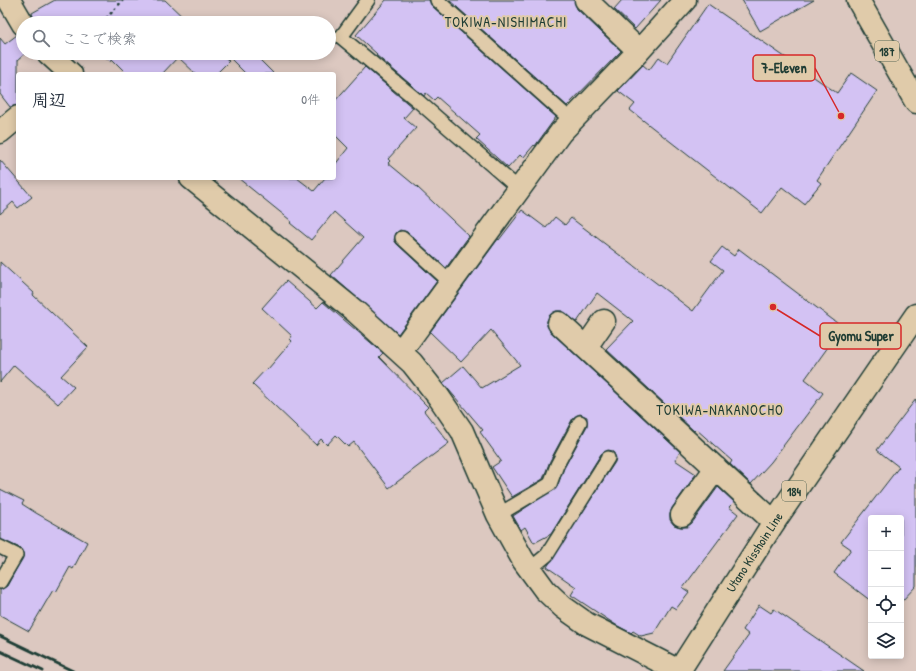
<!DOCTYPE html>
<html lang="ja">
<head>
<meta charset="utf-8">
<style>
  :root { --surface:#fff; --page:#f6f6f7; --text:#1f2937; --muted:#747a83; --line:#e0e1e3 }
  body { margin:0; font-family:"Patrick Hand","Klee One",sans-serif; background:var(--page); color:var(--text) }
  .controls { position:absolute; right:12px; bottom:12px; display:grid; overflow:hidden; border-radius:4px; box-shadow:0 2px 10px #0003 }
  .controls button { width:36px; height:36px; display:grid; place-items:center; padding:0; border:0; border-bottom:1px solid var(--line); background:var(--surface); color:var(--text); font:20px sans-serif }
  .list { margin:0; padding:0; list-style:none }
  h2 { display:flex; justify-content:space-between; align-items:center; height:52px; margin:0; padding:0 16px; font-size:17px }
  h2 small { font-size:13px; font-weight:400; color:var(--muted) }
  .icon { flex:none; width:22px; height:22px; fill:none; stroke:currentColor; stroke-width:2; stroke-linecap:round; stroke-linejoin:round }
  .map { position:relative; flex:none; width:916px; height:671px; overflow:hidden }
  .search { position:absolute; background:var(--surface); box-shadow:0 2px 10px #0003; left:16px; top:16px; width:320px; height:44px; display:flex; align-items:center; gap:10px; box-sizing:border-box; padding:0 14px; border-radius:22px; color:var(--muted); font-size:15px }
  .panel { position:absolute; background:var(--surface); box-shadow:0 2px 10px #0003; left:16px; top:72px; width:320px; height:108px; border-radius:4px }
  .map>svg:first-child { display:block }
</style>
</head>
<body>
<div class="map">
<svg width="916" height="671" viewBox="0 0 916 671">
  <rect width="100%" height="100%" fill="#dcc8c0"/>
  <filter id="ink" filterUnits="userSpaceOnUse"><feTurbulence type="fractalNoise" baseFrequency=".025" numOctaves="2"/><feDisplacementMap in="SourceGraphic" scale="8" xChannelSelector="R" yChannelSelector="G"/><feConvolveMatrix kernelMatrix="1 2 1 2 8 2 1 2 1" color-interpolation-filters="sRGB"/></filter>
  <g filter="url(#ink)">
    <!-- building -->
    <path fill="#d3c2f3" stroke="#1f3d34" d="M 55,0 L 165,0 L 189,23 L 35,23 L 32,13 Z
      M 386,0 L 429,0 L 432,6 L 556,117 L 535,146 L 534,145 L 523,158 L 520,155 L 508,168 L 476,139 L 480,135 L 437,97 L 434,100 L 426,93 L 424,96 L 376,55 L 377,54 L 356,35 Z
      M 449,0 L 574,0 L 577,9 L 621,51 L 567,106 Z
      M 622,0 L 661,0 L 635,29 L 614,9 Z
      M 742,0 L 814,0 L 760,31 Z
      M 708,4 L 837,93 L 851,73 L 877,91 L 817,180 L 821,183 L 804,204 L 782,187 L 762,213 L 630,110 L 635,104 L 618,91 L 643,65 L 649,70 L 659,57 L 667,63 Z
      M 17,35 L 23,36 L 23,53 L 26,53 L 18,60 L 18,105 L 10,107 L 0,94 L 0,38 L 5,44 Z
      M 101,53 L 220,53 L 229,61 L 216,74 L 196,74 L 178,57 L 162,74 L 127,74 L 112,59 L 111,62 Z
      M 225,53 L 253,53 L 274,74 L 246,74 Z
      M 365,67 L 413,108 L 404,118 L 416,128 L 388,159 L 390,161 L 388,163 L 417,187 L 469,236 L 446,268 L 407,232 L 400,230 L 396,233 L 394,240 L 397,244 L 437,281 L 398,334 L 331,275 L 363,238 L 334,212 L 311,240 L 290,223 L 291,222 L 290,220 L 238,178 L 297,178 L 314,191 L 325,178 L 334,178 L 334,166 L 348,148 L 334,134 L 334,102 Z
      M 0,160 L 32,197 L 18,208 L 13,202 L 0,214 Z
      M 522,210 L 546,228 L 555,217 L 565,225 L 571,218 L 693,311 L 723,270 L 711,261 L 722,247 L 734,256 L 739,249 L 837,323 L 835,325 L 841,329 L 805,379 L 823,393 L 771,462 L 751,484 L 730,464 L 732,461 L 696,429 L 694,431 L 606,349 L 633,321 L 597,293 L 577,322 L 562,311 L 556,311 L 550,315 L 547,321 L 547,326 L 551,332 L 680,452 L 675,460 L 696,474 L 672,508 L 670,514 L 670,520 L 674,525 L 681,527 L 687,527 L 692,523 L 718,487 L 734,502 L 729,507 L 738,514 L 683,588 L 689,592 L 676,609 L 671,606 L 654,633 L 641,636 L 633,631 L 631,633 L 616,625 L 571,595 L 576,587 L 547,567 L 615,462 L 616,458 L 613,451 L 608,450 L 601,454 L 551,534 L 534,543 L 525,527 L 521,530 L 513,516 L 557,487 L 564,468 L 587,426 L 587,417 L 580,414 L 573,418 L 550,461 L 543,479 L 512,497 L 492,467 L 501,461 L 480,432 L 483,430 L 443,383 L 463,366 L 482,388 L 520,365 L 491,330 L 461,362 L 430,332 L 498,239 L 499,240 Z
      M 0,262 L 34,293 L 33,295 L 88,347 L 61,376 L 74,387 L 58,404 L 14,365 L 0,382 Z
      M 286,281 L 317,308 L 323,302 L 383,353 L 379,357 L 428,407 L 424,411 L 449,443 L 389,488 L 354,442 L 348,447 L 336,435 L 327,445 L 321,439 L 316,445 L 252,384 L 267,368 L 268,369 L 292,341 L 290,339 L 292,336 L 262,308 Z
      M 916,399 L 916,586 L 901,602 L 901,518 L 871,518 L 871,601 L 834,573 L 851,549 L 841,542 L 899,467 L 877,450 Z
      M 0,489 L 24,501 L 22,504 L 36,513 L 87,542 L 73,569 L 70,567 L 56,592 L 53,590 L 29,631 L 0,615 L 0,590 L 7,586 L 24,555 L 20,548 L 0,539 Z
      M 759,605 L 771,613 L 774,609 L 864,671 L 723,671 L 749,635 L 743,630 Z"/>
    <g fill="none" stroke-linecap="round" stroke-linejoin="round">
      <!-- service casing -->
      <g stroke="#1f3d34" stroke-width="16">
        <path id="service" d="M 368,0 L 341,37 L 418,101 L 519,189
          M 437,0 L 571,120
          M 402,238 L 450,282
          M 498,515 L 550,484 L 557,465 L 580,422
          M 0,547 L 16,555 L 0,582
          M 530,569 L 547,555 L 608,458"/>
      </g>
      <!-- minor casing -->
      <g stroke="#1f3d34" stroke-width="25">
        <path id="minor" d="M 9,0 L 23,24
          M 586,0 L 639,51
          M 48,53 L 71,74
          M 0,132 L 18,117
          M 191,178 L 356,312 L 412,363 L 438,396 L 462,431 L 498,515 L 523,560 L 545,590 L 563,607 L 587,624 L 677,670
          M 559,323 L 774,522
          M 586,347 L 604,321
          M 401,351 L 561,132 L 639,51 L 685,0
          M 682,515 L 716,468"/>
      </g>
      <!-- primary casing -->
      <g stroke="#1f3d34" stroke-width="25">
        <path id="primary" d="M 858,0 L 916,102
          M 679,671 L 774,522 L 916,315"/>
      </g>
      <!-- path -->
      <path stroke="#1f3d34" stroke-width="2.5" stroke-dasharray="3 3" stroke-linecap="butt" d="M 102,23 L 123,0"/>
      <!-- service -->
      <use href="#service" stroke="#e0cbaa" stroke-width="13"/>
      <!-- minor -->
      <use href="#minor" stroke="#e0cbaa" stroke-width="22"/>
      <!-- primary -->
      <use href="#primary" stroke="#e0cbaa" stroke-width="22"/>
      <!-- rail -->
      <path stroke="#1f3d34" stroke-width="3" d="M 0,636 L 73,671
        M 0,651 L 43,671"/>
    </g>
  </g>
  <g text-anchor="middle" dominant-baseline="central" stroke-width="4" stroke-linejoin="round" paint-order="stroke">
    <!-- shield labels -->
    <g fill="#e0cbaa" stroke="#596857" stroke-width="1">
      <rect x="875" y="41" width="24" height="20" rx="3"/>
      <rect x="782" y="481" width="24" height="20" rx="3"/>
    </g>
    <g font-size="12" font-weight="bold" fill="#1f3d34">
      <text x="887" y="51">187</text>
      <text x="794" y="491">184</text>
    </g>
    <!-- street labels -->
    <g font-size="13" fill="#1f3d34" stroke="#e0cbaa">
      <text transform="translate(754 552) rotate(-57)">Utano Kisshoin Line</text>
    </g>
    <!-- neighbourhood labels -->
    <g font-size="14" letter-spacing="1" fill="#1f3d34" stroke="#e0cbaa">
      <text x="506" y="21">TOKIWA-NISHIMACHI</text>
      <text x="720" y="409">TOKIWA-NAKANOCHO</text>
    </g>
  </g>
  <!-- callouts -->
  <path fill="none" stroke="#d62828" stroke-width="1.5" d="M841 116L815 68M773 307L820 336"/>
  <g fill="#d62828" stroke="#e0cbaa" stroke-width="1.5">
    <circle cx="841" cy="116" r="4"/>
    <circle cx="773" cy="307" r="4"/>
  </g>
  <g fill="#e0cbaa" stroke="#d62828" stroke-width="1.5">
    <rect x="753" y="55" width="62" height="26" rx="4"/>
    <rect x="820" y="323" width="81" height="26" rx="4"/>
  </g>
  <g font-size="14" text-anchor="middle" font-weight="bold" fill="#1f3d34">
    <text x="784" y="73">7-Eleven</text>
    <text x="861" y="341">Gyomu Super</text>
  </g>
</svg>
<div class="controls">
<button>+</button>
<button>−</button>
<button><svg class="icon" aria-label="locate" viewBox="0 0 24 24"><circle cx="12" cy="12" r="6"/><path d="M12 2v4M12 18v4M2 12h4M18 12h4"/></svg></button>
<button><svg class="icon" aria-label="layers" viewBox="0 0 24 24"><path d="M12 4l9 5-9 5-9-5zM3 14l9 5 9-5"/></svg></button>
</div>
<div class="search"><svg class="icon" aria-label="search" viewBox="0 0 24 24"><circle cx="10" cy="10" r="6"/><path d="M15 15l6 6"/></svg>ここで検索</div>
<section class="panel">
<h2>周辺<small>0件</small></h2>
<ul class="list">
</ul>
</section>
</div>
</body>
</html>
